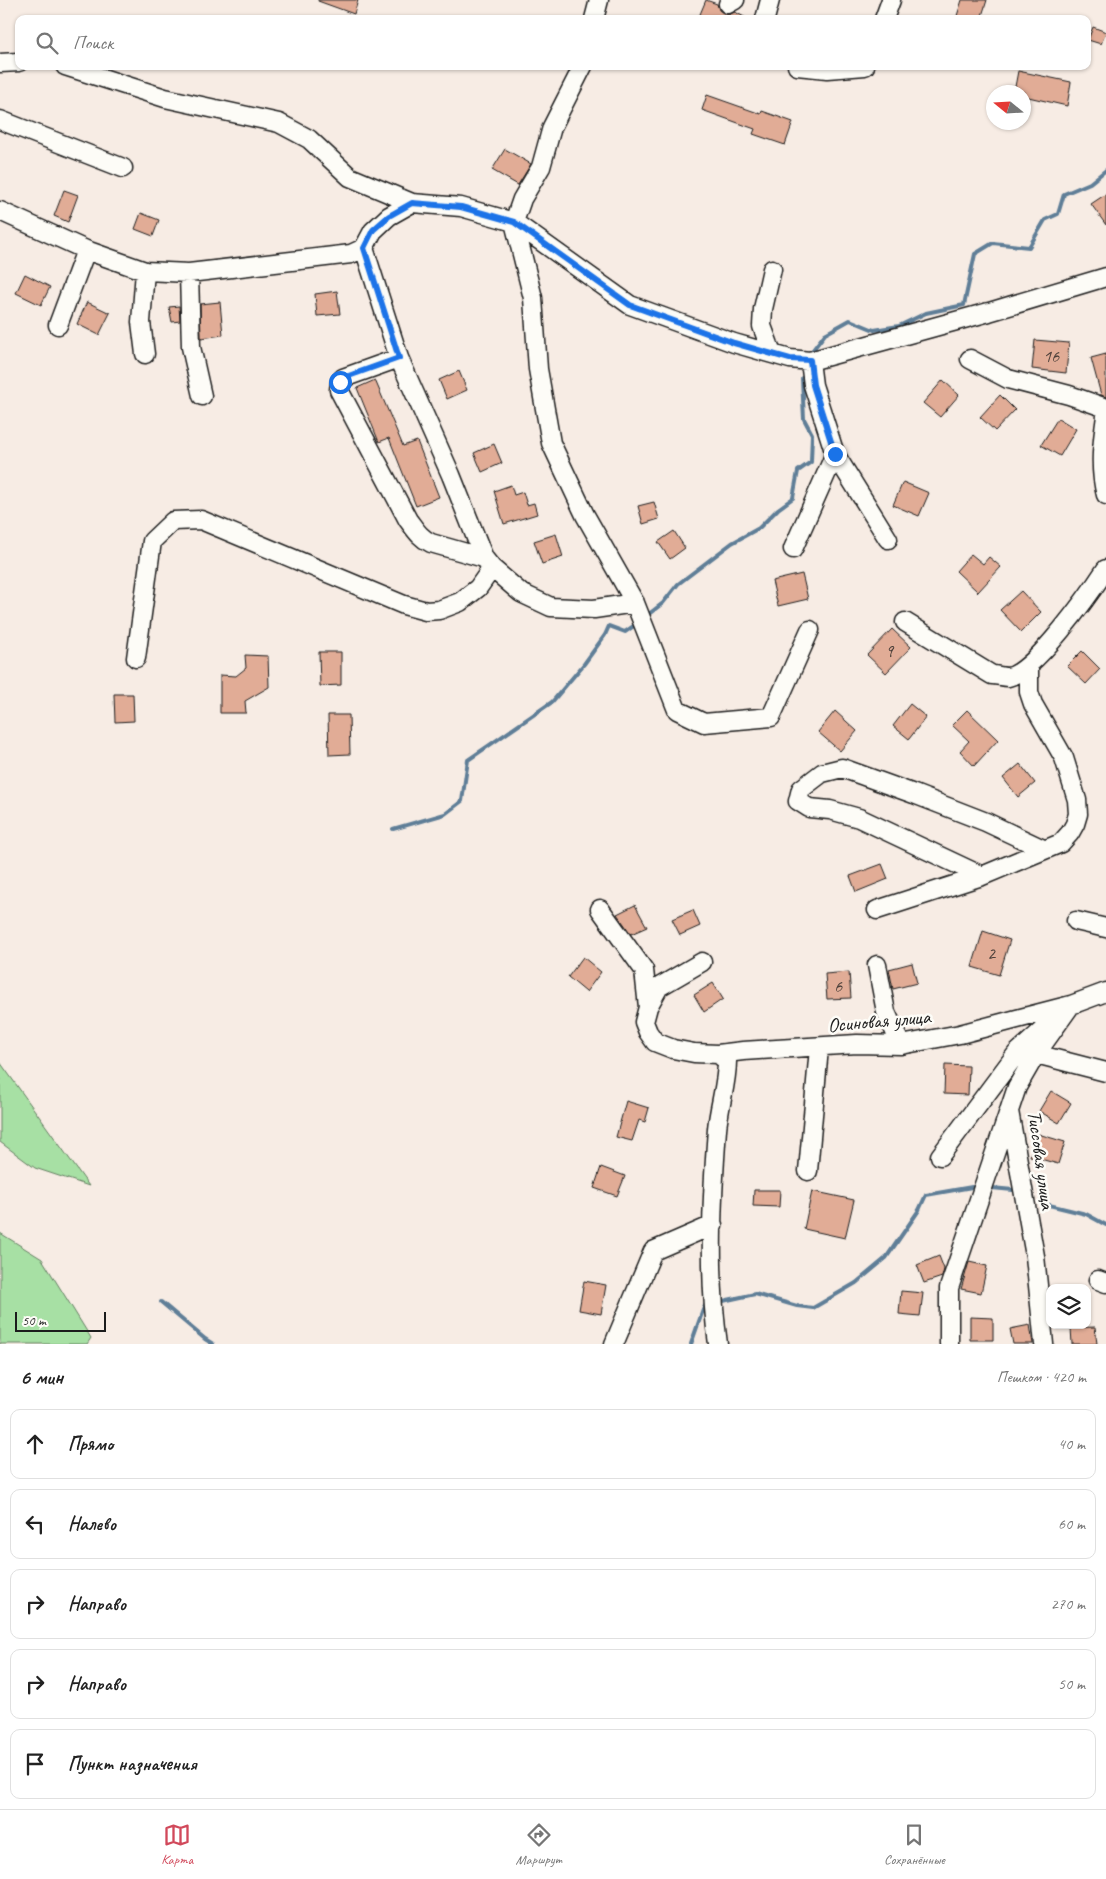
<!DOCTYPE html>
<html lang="ru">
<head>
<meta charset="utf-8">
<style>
  :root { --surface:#fff; --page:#f2f2f2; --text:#222; --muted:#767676; --line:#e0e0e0; --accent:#d1495b }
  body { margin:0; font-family:Caveat,sans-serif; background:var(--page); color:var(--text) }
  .controls { position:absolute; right:15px; bottom:15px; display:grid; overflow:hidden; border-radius:10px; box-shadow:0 1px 4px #0004 }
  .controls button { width:45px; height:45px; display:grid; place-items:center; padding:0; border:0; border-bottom:1px solid var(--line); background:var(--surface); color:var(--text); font:25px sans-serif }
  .compass { position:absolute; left:986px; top:85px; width:45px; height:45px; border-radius:50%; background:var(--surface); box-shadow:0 1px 4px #0004; rotate:288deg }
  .scale { position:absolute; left:15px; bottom:12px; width:91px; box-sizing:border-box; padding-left:5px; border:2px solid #1c1c1c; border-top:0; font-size:14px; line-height:18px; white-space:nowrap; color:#1c1c1c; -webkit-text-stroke:4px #fdfcf7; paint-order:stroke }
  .stop { position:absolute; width:15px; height:15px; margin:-11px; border:4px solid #1a73e8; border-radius:50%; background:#fff }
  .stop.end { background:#1a73e8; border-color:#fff; box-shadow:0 1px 5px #0008 }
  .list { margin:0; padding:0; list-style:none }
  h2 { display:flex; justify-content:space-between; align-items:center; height:65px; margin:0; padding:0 20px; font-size:21px }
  h2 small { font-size:16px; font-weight:400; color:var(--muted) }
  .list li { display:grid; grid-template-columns:32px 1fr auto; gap:15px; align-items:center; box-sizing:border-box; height:70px; margin:0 10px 10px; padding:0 10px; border:1px solid var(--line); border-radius:10px }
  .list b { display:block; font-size:19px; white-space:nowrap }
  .list em { font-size:16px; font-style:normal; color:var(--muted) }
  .icon { flex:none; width:28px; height:28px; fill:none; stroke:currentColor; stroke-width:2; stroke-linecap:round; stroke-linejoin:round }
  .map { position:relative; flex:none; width:1106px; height:1344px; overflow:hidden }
  .search { position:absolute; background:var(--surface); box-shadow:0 1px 4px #0004; left:15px; right:15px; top:15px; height:55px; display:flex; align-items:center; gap:12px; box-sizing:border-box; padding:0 18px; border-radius:10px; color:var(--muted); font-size:19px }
  .sheet { height:465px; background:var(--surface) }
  nav { display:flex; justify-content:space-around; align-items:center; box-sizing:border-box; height:70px; border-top:1px solid var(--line); background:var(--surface); font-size:14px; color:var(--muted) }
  nav a { display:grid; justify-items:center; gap:2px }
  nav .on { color:var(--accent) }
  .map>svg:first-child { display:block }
</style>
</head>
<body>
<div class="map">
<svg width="1106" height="1344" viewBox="0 0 1106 1344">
  <rect width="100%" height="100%" fill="#f7ece4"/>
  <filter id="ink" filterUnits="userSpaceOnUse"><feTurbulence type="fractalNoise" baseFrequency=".02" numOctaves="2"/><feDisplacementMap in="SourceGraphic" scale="10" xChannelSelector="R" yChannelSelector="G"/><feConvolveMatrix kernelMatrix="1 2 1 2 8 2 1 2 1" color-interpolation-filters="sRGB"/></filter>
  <g filter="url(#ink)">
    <!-- green -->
    <path fill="#a7e0a4" stroke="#627e60" d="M 0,1062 L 89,1186 L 35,1168 L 0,1142 Z
      M 0,1233 L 42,1259 L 91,1338 L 87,1344 L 0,1344 Z"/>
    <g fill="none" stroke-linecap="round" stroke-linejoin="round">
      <!-- stream -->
      <path stroke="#5f7e97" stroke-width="4" d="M 812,351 L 825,334 L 850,320 L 874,330 L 899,326 L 926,313 L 964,305 L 975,254 L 993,243 L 1029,247 L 1045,220 L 1058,214 L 1064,194 L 1090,183 L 1106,170
        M 645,617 L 663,603 L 678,584 L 732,543 L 759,528 L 778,509 L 793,498 L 798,471 L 811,462 L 812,434 L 804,419 L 802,378
        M 393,829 L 445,814 L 462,801 L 468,760 L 552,702 L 584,664 L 605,635 L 609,626 L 625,632 L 638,623
        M 992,1188 L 1013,1190
        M 1045,1204 L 1086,1214 L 1106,1225
        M 723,1301 L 755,1294 L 797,1306 L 813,1308 L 856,1283 L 886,1258 L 919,1210 L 926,1195 L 972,1187
        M 161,1302 L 205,1339 L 213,1344
        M 691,1344 L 703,1310 L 707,1302"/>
    </g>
    <!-- building -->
    <path fill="#e1ac96" stroke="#1c1c1c" d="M 318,0 L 358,0 L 354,14 L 318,1 Z
      M 706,0 L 717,4 L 719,10 L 723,13 L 728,15 L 735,12 L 748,19 L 698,19 Z
      M 962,0 L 987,0 L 981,19 L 956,19 Z
      M 1093,27 L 1106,32 L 1101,44 L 1088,40 Z
      M 1018,71 L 1071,82 L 1067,106 L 1024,96 L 1024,92 L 1014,92 Z
      M 707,95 L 761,114 L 762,111 L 793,122 L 785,145 L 753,134 L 755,129 L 702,110 Z
      M 505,149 L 531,164 L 518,185 L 492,170 Z
      M 64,190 L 78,195 L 68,222 L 54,216 Z
      M 1106,194 L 1106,225 L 1091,204 Z
      M 141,213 L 159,220 L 153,236 L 135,229 Z
      M 25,274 L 50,287 L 41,305 L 16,293 Z
      M 337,291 L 340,314 L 317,316 L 315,294 Z
      M 87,302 L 110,313 L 99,335 L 77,324 Z
      M 220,302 L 223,335 L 201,338 L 200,304 Z
      M 179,306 L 180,321 L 172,322 L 169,307 Z
      M 1035,340 L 1069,343 L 1066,373 L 1032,369 Z
      M 1106,354 L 1106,397 L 1101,395 L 1091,358 Z
      M 459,371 L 467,390 L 447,399 L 439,380 Z
      M 375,380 L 403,446 L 417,441 L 439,497 L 416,506 L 389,438 L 379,442 L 357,388 Z
      M 943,380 L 959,395 L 940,417 L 923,403 Z
      M 1000,395 L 1015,410 L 995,431 L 980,417 Z
      M 1058,418 L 1076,429 L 1060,456 L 1041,445 Z
      M 494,444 L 502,463 L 482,472 L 474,453 Z
      M 903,482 L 929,493 L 919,516 L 893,505 Z
      M 511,485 L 514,495 L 523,492 L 527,505 L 534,503 L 537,514 L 504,524 L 494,491 Z
      M 654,502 L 659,519 L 643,524 L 638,506 Z
      M 674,531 L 685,548 L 670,559 L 658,542 Z
      M 556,534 L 563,557 L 542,564 L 534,541 Z
      M 971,554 L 983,564 L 989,557 L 1001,567 L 978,592 L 956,571 Z
      M 802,574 L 808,599 L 778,606 L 772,581 Z
      M 1021,591 L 1041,612 L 1021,632 L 1000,610 Z
      M 892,629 L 911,647 L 886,673 L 867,655 Z
      M 1082,651 L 1100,669 L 1086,684 L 1067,666 Z
      M 319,652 L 341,652 L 341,685 L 320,686 Z
      M 245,655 L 268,656 L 269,687 L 245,701 L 246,713 L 220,713 L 220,675 L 236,676 L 246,668 Z
      M 114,694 L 133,694 L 134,721 L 115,722 Z
      M 910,704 L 926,717 L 909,739 L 893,726 Z
      M 967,710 L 998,740 L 974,766 L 960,751 L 969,741 L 952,725 Z
      M 835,711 L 857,731 L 840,751 L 818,732 Z
      M 328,715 L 349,715 L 350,754 L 329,755 Z
      M 1020,764 L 1035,783 L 1018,797 L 1003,778 Z
      M 882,864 L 888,879 L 856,892 L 850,876 Z
      M 635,905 L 647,927 L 631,934 L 617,914 Z
      M 693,910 L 700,926 L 680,935 L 672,919 Z
      M 983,931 L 1010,940 L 999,975 L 972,967 Z
      M 583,957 L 601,972 L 586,992 L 568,977 Z
      M 912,963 L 917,983 L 893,989 L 889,969 Z
      M 849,972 L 851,998 L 827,999 L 825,974 Z
      M 713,983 L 723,999 L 704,1012 L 694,995 Z
      M 945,1065 L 969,1066 L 968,1095 L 944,1094 Z
      M 1051,1091 L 1071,1103 L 1059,1123 L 1039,1111 Z
      M 626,1101 L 649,1108 L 645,1122 L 639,1120 L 632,1141 L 616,1137 Z
      M 1038,1134 L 1065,1142 L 1058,1164 L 1030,1156 Z
      M 601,1167 L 625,1176 L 617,1196 L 594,1188 Z
      M 754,1190 L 780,1190 L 779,1207 L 753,1206 Z
      M 812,1191 L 854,1200 L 845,1238 L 804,1229 Z
      M 939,1256 L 944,1269 L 942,1277 L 924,1283 L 917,1265 Z
      M 969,1262 L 987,1266 L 981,1293 L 961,1289 Z
      M 584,1281 L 606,1285 L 601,1314 L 579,1310 Z
      M 901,1291 L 923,1293 L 920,1316 L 899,1314 Z
      M 970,1317 L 993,1318 L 993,1340 L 970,1340 Z
      M 1030,1325 L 1033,1344 L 1013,1344 L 1010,1329 Z
      M 1095,1327 L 1097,1344 L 1072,1344 L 1071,1328 Z"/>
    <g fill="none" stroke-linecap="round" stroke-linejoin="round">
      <!-- minor casing -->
      <g stroke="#1c1c1c" stroke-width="21">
        <path id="minor" d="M 728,4 L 735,0
          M 594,19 L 599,0
          M 765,19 L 770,0
          M 884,19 L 891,0
          M 0,63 L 19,62
          M 65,66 L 165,98 L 279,123 L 309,139 L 350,177 L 412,203 L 461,207 L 514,222 L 630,305 L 734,343 L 790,359 L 810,361 L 989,312 L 1106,277
          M 583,66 L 552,127 L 541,167 L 522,199 L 514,222 L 533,298 L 538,369 L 551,443 L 585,515 L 635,603 L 677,710 L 704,723 L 771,717 L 810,630
          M 797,66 L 827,69 L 865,66
          M 0,120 L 123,168
          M 0,211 L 86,250 L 145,271 L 189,273 L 351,254 L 364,248 L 373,231 L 389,216 L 412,203
          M 364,248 L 399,358 L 451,475 L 484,558 L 492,568 L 521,593 L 551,607 L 594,609 L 635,603
          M 772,269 L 763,309 L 762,326 L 772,353
          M 189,273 L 191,347 L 202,396
          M 58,325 L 86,250
          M 145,354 L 141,322 L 145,271
          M 399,358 L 343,378 L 340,382 L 339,390 L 408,520 C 415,529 420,538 431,543 L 484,558
          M 970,359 L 1008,379 L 1069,395 L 1106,408
          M 810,361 L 813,385 L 835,454 L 888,539
          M 1106,416 C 1102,443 1099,469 1106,495
          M 793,549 L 835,454
          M 905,622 L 992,675 C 997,675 1003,677 1008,677 C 1034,673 1091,592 1106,569
          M 136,658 L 152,541 L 173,521 L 201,520 L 404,605 L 426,611 L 439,610 L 460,602 L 478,588 L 492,568
          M 982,876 L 859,818 L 830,810 L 809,808 L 798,801 L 801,789 L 822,773 L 842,768 L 914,794 L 986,822 L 1043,849
          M 600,909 L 644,970 L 648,1007
          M 877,910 L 982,876 L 1061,843 L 1070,833 L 1075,824 L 1078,814 L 1077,800 L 1064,758 L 1033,704 L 1029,692 L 1029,666
          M 1076,921 L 1106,928
          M 702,962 L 659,987 L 648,1007 L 644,1022 L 648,1032 L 655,1042 L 673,1049 L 694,1053 L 718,1054 L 743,1051 L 857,1044 L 901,1045 L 960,1034 L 1017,1019 L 1071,1005 L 1106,992
          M 877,965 L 886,1012 L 901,1045
          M 718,1054 L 727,1061 C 727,1084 719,1106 717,1129 C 712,1198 708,1276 718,1344
          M 1036,1054 L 1106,1072
          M 940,1156 L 1017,1053 L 1046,1027
          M 808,1171 L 819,1048
          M 1098,1280 L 1106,1283
          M 614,1344 L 653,1251 L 713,1225
          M 949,1344 L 949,1288 L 1008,1114
          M 1044,1344 L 1035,1256 L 1009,1111 L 1017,1087 L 1036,1054 L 1071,1005"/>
      </g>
      <!-- minor -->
      <use href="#minor" stroke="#fdfcf7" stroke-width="18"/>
    </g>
  </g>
  <g fill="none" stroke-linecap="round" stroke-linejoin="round" filter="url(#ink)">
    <!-- route -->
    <path stroke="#1a73e8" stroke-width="6" d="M 340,382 L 343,378 L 399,358 L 364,248 L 373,230 L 389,216 L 412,203 L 461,207 L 514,222 L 630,305 L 734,343 L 790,359 L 810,360 L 813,385 L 835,454"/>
  </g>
  <g text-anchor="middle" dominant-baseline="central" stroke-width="5" stroke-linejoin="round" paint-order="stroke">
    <!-- number labels -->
    <g font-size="18" fill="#4d403a">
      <text x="1051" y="356">16</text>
      <text x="889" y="651">9</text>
      <text x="991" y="953">2</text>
      <text x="838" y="986">6</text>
    </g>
    <!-- street labels -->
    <g font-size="20" fill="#1c1c1c" stroke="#fdfcf7">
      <text transform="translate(879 1021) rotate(-5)">Осиновая улица</text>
      <text transform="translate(1041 1160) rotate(82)">Тиссовая улица</text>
    </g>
  </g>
</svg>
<div class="controls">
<button><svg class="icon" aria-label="layers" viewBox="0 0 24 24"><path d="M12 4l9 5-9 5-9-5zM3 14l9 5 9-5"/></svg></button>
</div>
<svg class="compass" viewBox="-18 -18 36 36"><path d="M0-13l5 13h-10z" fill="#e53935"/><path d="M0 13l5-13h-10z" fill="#767676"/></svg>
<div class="scale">50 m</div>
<div class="stop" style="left:340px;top:382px"></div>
<div class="stop end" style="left:835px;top:454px"></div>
<div class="search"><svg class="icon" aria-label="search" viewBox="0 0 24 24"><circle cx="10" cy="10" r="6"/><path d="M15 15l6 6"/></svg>Поиск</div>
</div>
<section class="sheet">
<h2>6 мин<small>Пешком · 420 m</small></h2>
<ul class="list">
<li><svg class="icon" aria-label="ahead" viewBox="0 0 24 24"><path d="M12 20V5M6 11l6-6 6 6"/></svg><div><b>Прямо</b></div><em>40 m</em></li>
<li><svg class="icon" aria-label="left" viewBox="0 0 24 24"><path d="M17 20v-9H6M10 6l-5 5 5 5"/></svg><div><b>Налево</b></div><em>60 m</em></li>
<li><svg class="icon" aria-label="right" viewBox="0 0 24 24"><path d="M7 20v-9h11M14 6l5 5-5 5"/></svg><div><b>Направо</b></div><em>270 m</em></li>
<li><svg class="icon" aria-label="right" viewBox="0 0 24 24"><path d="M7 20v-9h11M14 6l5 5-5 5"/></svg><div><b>Направо</b></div><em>50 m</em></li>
<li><svg class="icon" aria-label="arrive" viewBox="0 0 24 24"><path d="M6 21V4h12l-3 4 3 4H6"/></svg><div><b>Пункт назначения</b></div></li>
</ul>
</section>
<nav>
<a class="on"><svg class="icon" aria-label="map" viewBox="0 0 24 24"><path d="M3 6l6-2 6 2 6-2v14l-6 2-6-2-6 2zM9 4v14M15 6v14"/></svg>Карта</a>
<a><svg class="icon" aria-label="directions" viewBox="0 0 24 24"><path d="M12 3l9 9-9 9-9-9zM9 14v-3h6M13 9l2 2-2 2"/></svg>Маршрут</a>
<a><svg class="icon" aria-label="saved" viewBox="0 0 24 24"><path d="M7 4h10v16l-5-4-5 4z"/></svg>Сохранённые</a>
</nav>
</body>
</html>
